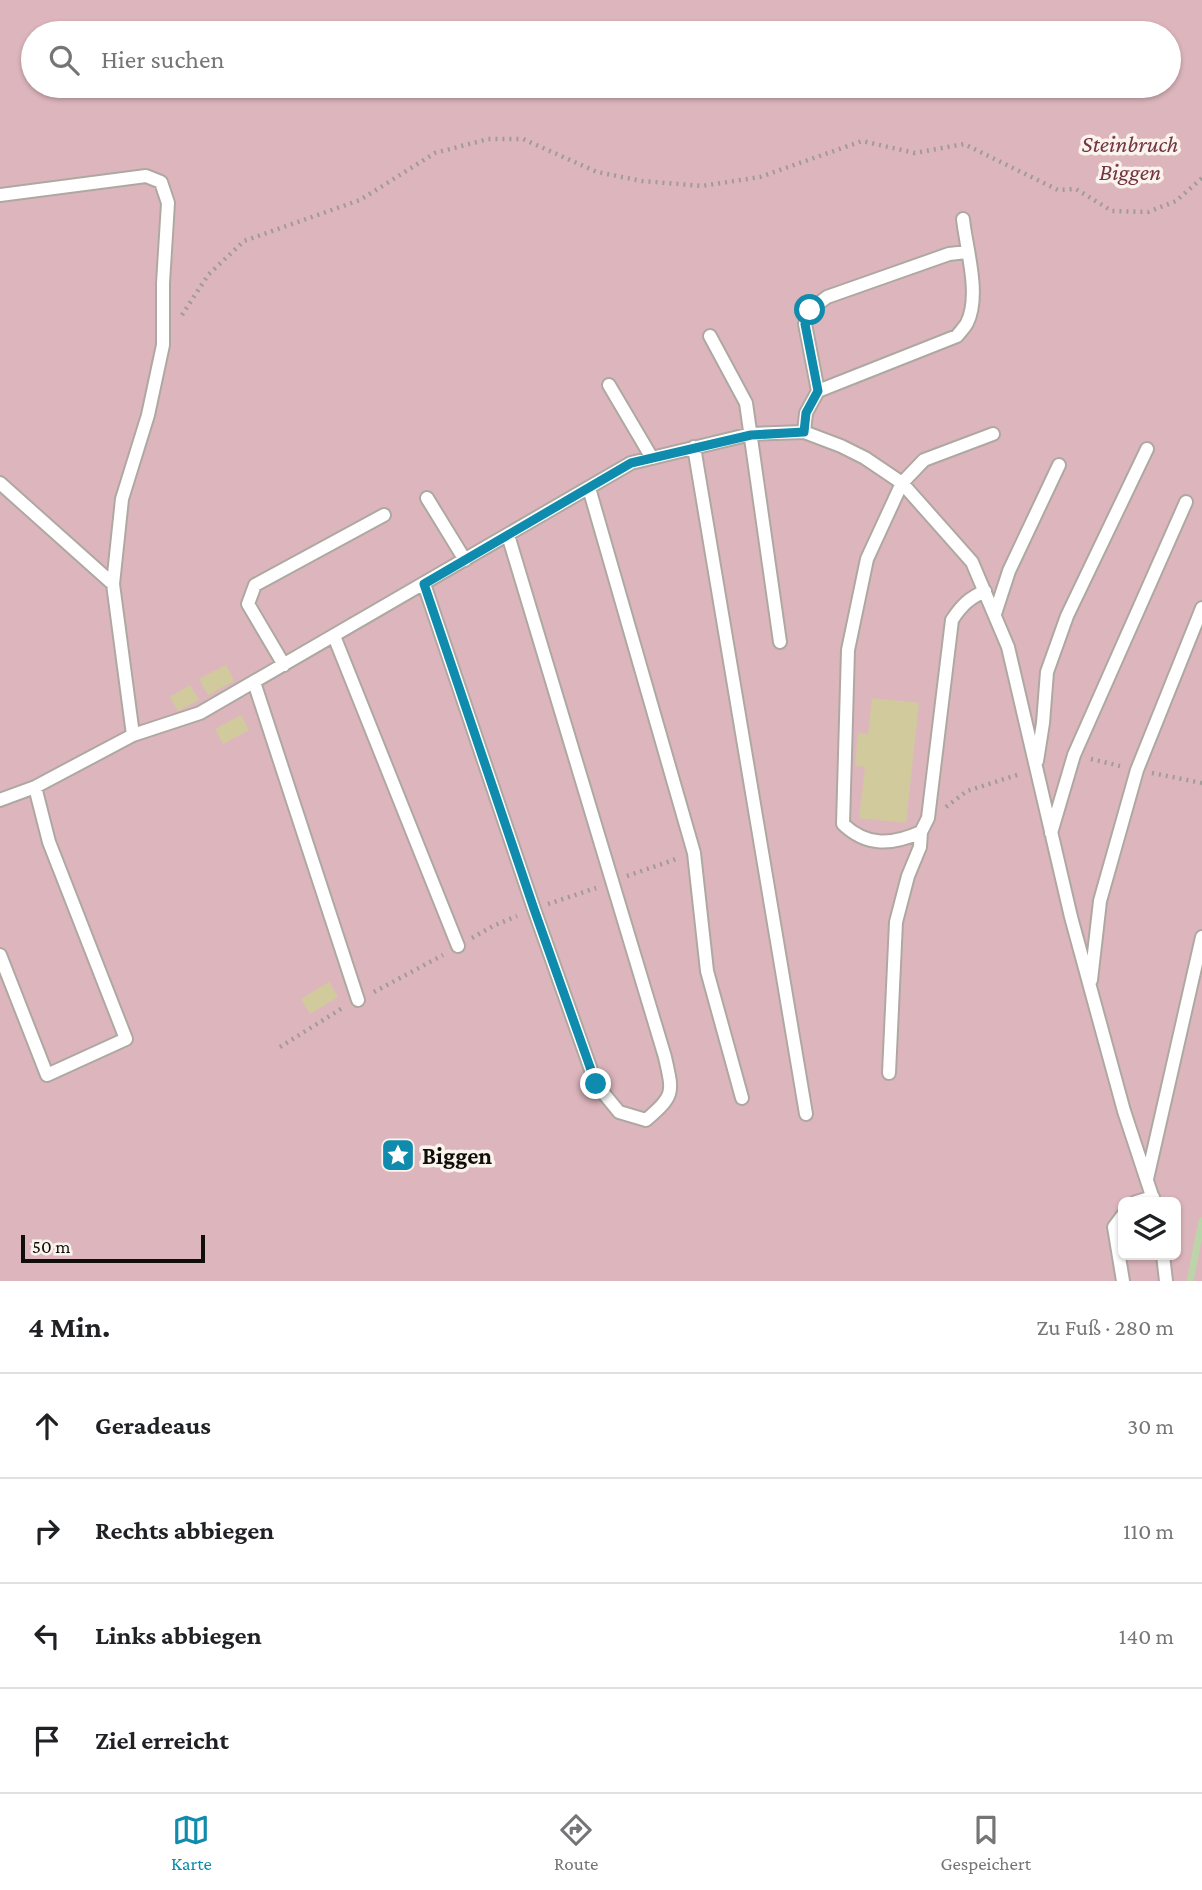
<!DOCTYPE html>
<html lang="de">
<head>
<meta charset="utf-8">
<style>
  :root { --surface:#fff; --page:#f2f2f2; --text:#202124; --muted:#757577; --line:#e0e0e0; --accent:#0f8cad }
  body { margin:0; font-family:"Crimson Pro",serif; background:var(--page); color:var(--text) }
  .controls { position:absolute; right:21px; bottom:21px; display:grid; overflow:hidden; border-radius:10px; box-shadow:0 2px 5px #0004 }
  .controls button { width:63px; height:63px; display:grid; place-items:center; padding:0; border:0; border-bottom:2px solid var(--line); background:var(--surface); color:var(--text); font:35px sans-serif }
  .scale { position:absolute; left:21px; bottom:18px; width:184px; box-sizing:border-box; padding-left:7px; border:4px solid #100d0b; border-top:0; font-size:19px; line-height:24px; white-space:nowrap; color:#100d0b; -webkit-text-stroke:5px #fbf4ed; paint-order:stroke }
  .stop { position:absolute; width:21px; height:21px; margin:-16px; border:5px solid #0f8cad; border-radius:50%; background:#fff }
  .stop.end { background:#0f8cad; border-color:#fff; box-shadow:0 2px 7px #0008 }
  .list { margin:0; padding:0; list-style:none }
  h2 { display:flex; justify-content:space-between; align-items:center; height:91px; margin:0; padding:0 28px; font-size:30px }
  h2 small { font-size:23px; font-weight:400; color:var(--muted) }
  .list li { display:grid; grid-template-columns:46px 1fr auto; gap:21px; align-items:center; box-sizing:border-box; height:105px; padding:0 28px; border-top:2px solid var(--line) }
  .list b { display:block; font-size:26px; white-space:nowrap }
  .list em { font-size:23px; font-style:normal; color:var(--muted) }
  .icon { flex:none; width:38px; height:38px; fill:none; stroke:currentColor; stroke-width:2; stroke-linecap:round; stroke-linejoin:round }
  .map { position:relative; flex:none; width:1202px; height:1281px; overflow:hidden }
  .search { position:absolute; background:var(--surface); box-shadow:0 2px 5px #0004; left:21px; right:21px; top:21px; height:77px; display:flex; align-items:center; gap:18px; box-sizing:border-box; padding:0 24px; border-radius:38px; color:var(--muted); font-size:26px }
  .sheet { height:511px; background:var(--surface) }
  nav { display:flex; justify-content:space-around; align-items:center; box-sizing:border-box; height:98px; border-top:2px solid var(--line); background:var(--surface); font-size:19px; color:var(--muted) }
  nav a { display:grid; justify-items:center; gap:4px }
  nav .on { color:var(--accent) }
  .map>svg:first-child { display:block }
</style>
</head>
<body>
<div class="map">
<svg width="1202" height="1281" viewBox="0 0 1202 1281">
  <rect width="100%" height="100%" fill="#fbf4ed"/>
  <!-- green -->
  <path fill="#ddb6bd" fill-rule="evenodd" d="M 0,0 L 1202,0 L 1202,1281 L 0,1281 ZM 33,33 L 1169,33 L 1169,86 L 33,86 ZM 1123,1202 L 1176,1202 L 1176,1255 L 1123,1255 Z"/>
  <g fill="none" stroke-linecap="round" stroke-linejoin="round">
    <!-- stream -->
    <path stroke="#bdd3aa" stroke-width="7" d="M 1190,1281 L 1202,1221"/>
  </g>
  <!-- building -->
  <path fill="#d1ca9d" d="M 226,665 L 234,681 L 208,695 L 199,679 Z
    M 190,685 L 199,700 L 178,711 L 170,697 Z
    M 872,698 L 919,703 L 906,823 L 859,818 L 865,767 L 855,766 L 858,733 L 868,734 Z
    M 241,715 L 249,730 L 223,744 L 215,729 Z
    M 329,982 L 338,997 L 310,1014 L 301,999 Z"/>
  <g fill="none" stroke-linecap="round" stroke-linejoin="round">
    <!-- service casing -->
    <g stroke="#afa8a2" stroke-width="16">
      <path id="service" d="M 0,195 L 146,176 L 161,182 L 168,203 L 163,283 L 163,345 L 148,415 L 122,499 L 113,584 L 133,735
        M 710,336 L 746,403 L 780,642
        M 609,385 L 652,458
        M 818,391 L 805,324 L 810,310 L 827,297 L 949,254 L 967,252
        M 804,432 L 806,413 L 818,391 L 957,336 C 960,332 965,327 967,323 C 981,295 966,248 963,219
        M 694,447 L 806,1114
        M 0,483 L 113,584
        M 589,488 L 694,853 L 707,971 L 742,1098
        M 427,498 L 465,560
        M 424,584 L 534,909 L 596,1084 L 619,1112 L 646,1120 C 675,1095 673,1093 665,1057 L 508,535
        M 985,591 C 969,598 961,606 952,620 L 928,818 L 921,832 C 892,845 867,847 843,824 L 848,650 L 867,559 L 902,483 L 924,460 L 993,434
        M 995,614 L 1009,571 L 1059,465
        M 334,636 L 458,946
        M 284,665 L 248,604 L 255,585 L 384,515
        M 254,682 L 358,1000
        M 1037,761 L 1043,723 L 1047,672 L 1067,616 L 1147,449
        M 0,800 L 35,787 L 133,735 L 200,713 L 631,463 L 751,434 L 804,432 L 841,446 L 865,458 L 902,483 L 972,562 L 1008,647 L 1071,917 L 1124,1111 L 1154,1202
        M 1051,833 L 1074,755 L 1186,502
        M 0,955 L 47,1075 L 126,1039 L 49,842 L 35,787
        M 1091,980 L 1100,901 L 1137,770 L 1202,608
        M 889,1073 L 896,922 L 908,876 L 920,847 L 921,832
        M 1147,1179 L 1202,937
        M 1136,1202 L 1153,1197
        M 1163,1255 L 1166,1281
        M 1123,1281 L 1114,1227 L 1123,1215"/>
    </g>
    <!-- path -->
    <path stroke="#a09b96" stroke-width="4.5" stroke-dasharray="2 5" stroke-linecap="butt" d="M 182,315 L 208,275 L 244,241 L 360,200 L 435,153 L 488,139 L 523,139 L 597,172 L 642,181 L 702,186 L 760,177 L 862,141 L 915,153 L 964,144 L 1058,190 L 1076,189 L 1112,211 L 1148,212 L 1176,201 L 1202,178
      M 1091,759 L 1120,766
      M 1152,773 L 1202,783
      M 946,807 L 967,791 L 1020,774
      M 627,876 L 679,858
      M 548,904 L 596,888
      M 472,938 L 493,926 L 517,916
      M 374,992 L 443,955
      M 280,1047 L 344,1007"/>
    <!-- service -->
    <use href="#service" stroke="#fff" stroke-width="12"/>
  </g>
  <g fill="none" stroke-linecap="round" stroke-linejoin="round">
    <!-- route -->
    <path stroke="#0f8cad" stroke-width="9" d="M 596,1084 L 534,909 L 424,584 L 631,463 L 751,435 L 804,432 L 806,413 L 818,391 L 805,324 L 810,310"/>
  </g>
  <!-- icons -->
  <defs>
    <g id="sight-square" transform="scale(1.75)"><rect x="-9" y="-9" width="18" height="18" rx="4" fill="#0f8cad" stroke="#fbf4ed"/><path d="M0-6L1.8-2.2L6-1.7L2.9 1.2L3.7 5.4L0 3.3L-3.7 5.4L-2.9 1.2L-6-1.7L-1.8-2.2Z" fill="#fff"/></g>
  </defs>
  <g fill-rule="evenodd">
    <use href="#sight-square" x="398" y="1155"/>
  </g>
  <g text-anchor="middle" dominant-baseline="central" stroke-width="7" stroke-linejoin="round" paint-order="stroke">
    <!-- park labels -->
    <g font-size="24" font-style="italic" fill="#733444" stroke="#fbf4ed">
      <text x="1130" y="143">Steinbruch<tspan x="1130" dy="28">Biggen</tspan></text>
    </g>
    <!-- poi labels -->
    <g font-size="24" font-weight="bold" fill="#100d0b" stroke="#fbf4ed" text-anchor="start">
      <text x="422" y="1155">Biggen</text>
    </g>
  </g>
</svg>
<div class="controls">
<button><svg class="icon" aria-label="layers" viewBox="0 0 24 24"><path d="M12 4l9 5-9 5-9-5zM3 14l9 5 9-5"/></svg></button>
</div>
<div class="scale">50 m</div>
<div class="stop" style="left:810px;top:310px"></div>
<div class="stop end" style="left:596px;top:1084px"></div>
<div class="search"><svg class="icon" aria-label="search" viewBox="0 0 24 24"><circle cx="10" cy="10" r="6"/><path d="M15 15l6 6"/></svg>Hier suchen</div>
</div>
<section class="sheet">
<h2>4 Min.<small>Zu Fuß · 280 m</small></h2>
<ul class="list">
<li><svg class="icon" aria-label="ahead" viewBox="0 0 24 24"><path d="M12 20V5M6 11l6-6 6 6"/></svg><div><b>Geradeaus</b></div><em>30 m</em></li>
<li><svg class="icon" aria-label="right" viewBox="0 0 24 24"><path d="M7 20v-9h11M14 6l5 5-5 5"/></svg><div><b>Rechts abbiegen</b></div><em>110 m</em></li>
<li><svg class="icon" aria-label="left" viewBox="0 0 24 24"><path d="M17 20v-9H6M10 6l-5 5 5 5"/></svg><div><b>Links abbiegen</b></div><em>140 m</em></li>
<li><svg class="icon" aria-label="arrive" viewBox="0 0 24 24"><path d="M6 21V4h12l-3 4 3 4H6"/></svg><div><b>Ziel erreicht</b></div></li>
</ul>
</section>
<nav>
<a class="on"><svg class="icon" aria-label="map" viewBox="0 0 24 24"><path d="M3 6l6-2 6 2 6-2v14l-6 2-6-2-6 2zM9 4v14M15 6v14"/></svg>Karte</a>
<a><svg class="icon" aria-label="directions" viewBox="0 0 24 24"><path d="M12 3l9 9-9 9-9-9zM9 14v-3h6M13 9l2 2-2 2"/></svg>Route</a>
<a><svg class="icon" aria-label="saved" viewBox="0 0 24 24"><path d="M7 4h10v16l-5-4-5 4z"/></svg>Gespeichert</a>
</nav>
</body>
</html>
